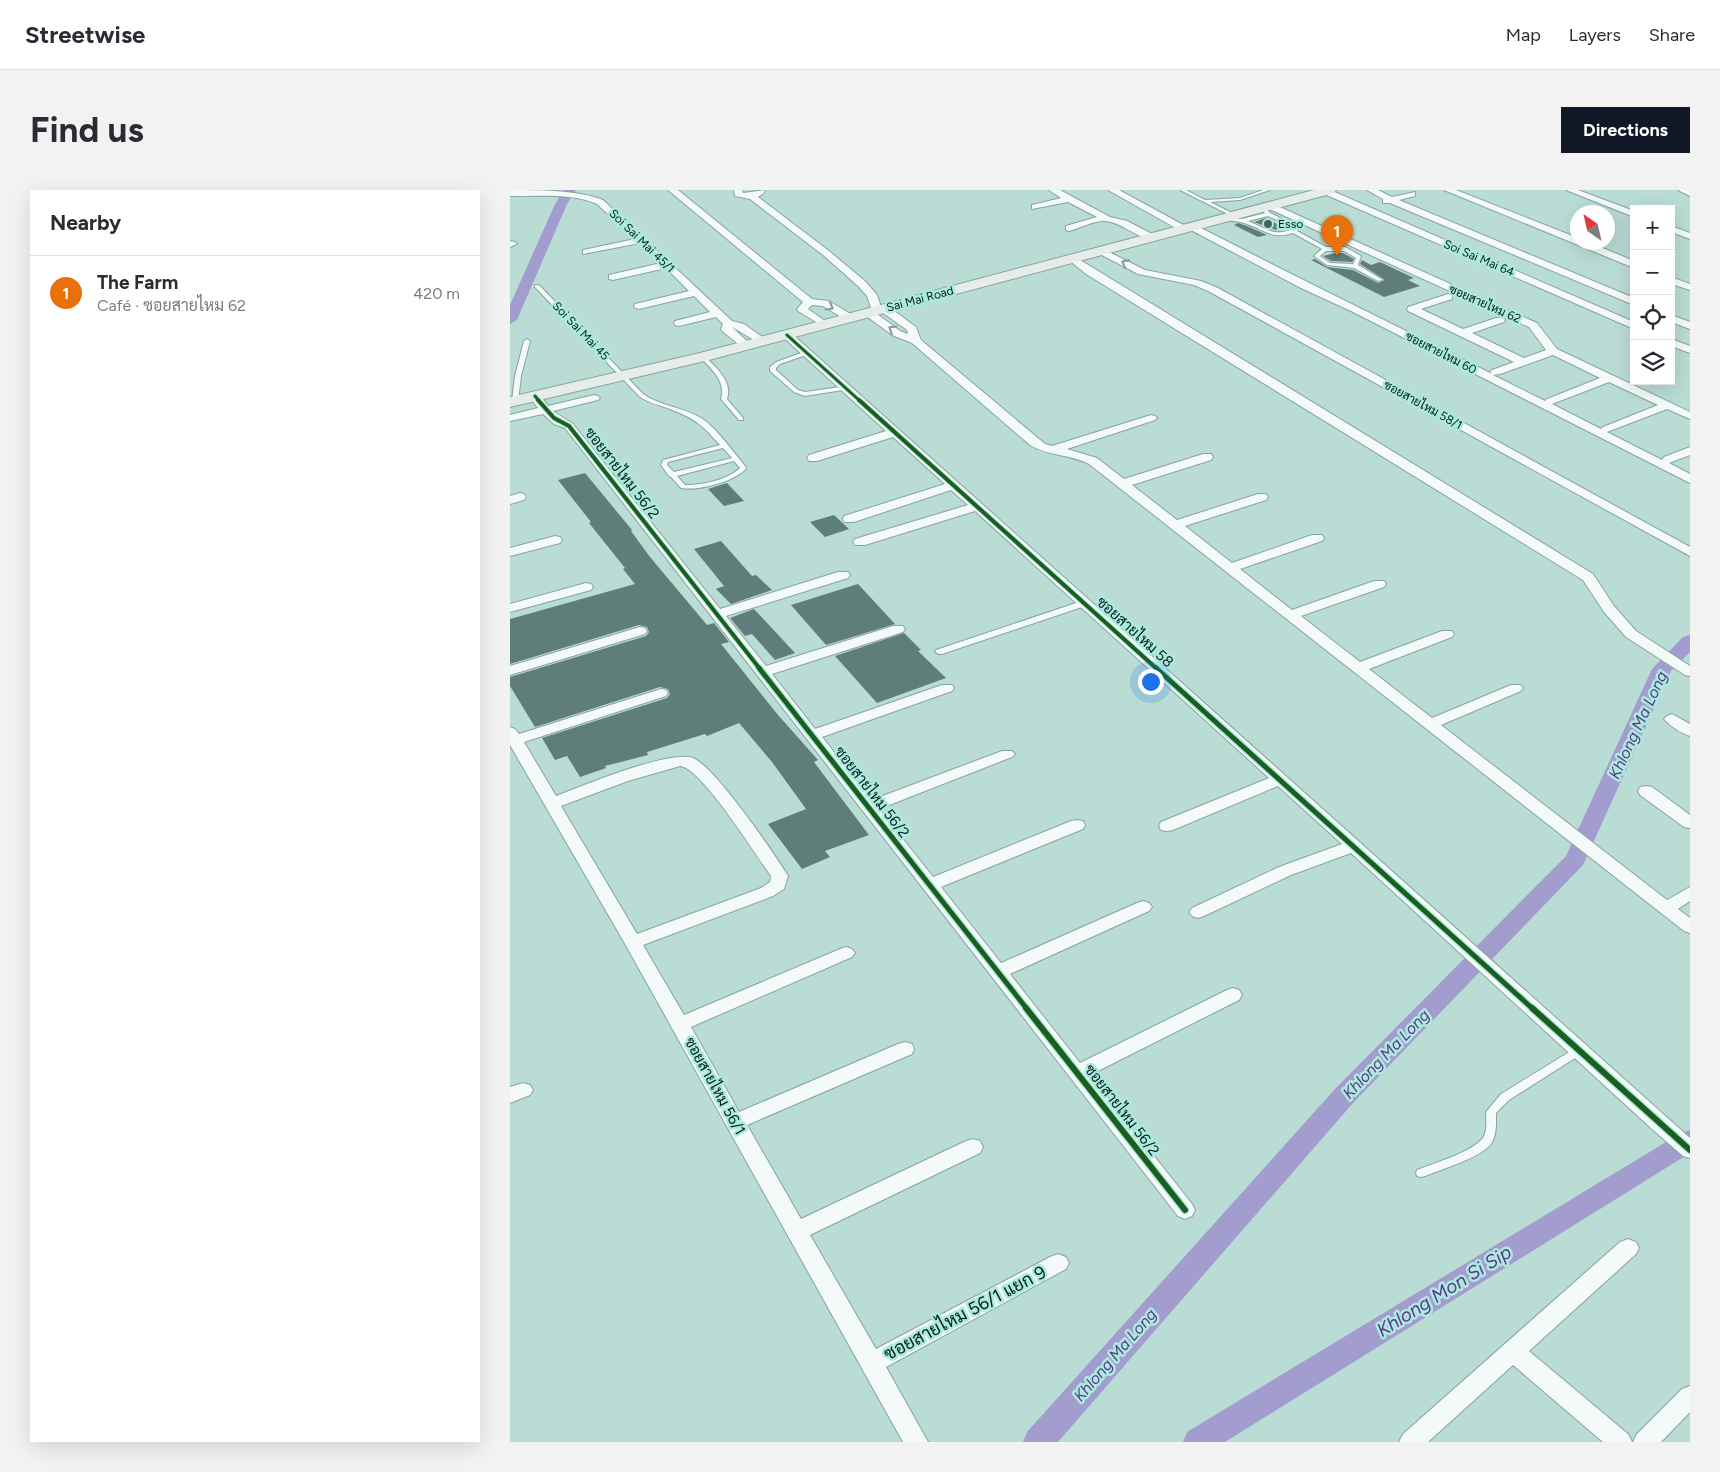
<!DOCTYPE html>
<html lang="en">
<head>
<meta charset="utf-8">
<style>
  :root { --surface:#fff; --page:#f2f2f3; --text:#2b2b33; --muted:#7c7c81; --line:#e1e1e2; --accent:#111827 }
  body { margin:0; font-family:Figtree,Sarabun,sans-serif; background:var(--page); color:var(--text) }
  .controls { position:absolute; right:15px; top:15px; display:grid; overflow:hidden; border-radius:0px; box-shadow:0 5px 20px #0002 }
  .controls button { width:45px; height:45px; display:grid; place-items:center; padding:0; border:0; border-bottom:1px solid var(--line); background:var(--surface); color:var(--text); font:25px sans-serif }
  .compass { position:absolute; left:1060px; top:15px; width:45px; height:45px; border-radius:50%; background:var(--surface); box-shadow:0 5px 20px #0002; rotate:326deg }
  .you { position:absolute; left:640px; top:491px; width:18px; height:18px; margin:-12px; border:4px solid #fff; border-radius:50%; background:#1a73e8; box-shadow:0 0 0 8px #1a73e833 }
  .badge { display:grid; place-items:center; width:32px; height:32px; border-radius:50%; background:var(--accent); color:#fff; font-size:16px; font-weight:700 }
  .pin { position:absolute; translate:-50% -41px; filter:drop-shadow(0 1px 2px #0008) }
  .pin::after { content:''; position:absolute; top:26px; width:18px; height:15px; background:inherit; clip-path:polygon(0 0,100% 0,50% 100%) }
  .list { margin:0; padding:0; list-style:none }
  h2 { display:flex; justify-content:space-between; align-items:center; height:65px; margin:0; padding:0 20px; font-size:21px }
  h2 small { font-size:16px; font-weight:400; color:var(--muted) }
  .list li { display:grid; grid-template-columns:32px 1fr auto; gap:15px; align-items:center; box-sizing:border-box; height:75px; padding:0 20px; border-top:1px solid var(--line) }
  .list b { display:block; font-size:19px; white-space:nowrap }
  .list p { margin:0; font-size:16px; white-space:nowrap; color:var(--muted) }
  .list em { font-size:16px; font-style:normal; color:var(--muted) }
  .icon { flex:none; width:28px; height:28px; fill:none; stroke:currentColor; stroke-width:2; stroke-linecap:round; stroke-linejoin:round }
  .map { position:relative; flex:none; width:1180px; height:1252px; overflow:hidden; border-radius:0px }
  header { display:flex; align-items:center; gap:30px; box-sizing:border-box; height:70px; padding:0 25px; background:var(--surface); border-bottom:1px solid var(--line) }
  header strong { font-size:24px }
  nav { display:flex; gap:28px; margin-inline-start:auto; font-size:18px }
  .intro { display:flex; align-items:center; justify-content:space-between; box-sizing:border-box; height:120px; padding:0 30px }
  h1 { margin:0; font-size:35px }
  .button { padding:12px 22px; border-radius:0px; background:var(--accent); color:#fff; font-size:18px; font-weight:700 }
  main { display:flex; gap:30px; padding:0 30px }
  aside { flex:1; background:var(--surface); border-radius:0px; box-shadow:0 5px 20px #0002 }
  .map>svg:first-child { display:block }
</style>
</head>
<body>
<header>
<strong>Streetwise</strong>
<nav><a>Map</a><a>Layers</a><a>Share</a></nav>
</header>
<div class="intro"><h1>Find us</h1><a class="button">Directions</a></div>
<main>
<aside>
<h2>Nearby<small></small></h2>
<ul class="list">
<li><span class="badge" style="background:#e8710a">1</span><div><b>The Farm</b><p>Café · ซอยสายไหม 62</p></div><em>420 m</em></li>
</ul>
</aside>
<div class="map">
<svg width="1180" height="1252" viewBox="0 0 1180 1252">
  <rect width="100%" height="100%" fill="#b9dcd4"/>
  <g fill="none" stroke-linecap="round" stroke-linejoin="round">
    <!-- canal -->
    <path fill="#a39cce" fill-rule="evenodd" d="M 54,0 L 66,0 L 57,14 L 7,130 L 0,134 L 0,115 L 45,14 Z
      M 1180,445 L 1180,462 L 1161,481 L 1073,675 L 843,913 L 548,1252 L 513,1252 L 517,1242 L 825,899 L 1056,666 L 1142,479 L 1173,447 Z
      M 1180,940 L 1180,963 L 715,1252 L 673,1252 L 677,1242 L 1171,943 Z"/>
  </g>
  <!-- building -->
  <path fill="#607e79" d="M 756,28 L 759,30 L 778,39 L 766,40 L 744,32 Z
    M 728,33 L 737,36 L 757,45 L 748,47 L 724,35 Z
    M 825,63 L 833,63 L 844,69 L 842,72 L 821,71 L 813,66 Z
    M 805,69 L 817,77 L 843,80 L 868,93 L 875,90 L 850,74 L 852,70 L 861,75 L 870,72 L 904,88 L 898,90 L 910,96 L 874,107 L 801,70 Z
    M 75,283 L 122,340 L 121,341 L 140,367 L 197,435 L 204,433 L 219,452 L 211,454 L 268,525 L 308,570 L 304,572 L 359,645 L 315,661 L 320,667 L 292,679 L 258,634 L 296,619 L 262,572 L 229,533 L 197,546 L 195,544 L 137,562 L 138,565 L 95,576 L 96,578 L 70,587 L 57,566 L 45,570 L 32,548 L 157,508 L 160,504 L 158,499 L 150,497 L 25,537 L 0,496 L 0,487 L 136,446 L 139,442 L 137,437 L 129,435 L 0,474 L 0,429 L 125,394 L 113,379 L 115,378 L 79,333 L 81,332 L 48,290 Z
    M 217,293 L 234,311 L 214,316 L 198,299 Z
    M 324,325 L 339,339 L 315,347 L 300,332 Z
    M 211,351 L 242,386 L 246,385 L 262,400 L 221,414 L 206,399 L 214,396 L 184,359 Z
    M 348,394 L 385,434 L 316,455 L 281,415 Z
    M 244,419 L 285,463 L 265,470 L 242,444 L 235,446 L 220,428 Z
    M 394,443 L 411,460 L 408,461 L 436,488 L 367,513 L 325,466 Z"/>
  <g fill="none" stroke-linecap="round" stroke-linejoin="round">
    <!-- service casing -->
    <g stroke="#88a39d" stroke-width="2">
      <path id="service" d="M 670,0 L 676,0 L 695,10 L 730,8 L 753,0 L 760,0 L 730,10 L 700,12 L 726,25 L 726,27 L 724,27 Z
        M 754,17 L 760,23 L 790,37 L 790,39 L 787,41 L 816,57 L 835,57 L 851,66 L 848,75 L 873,90 L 868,91 L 844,78 L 817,75 L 804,66 L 812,59 L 783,43 C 759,51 751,36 730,32 C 723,30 716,32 710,29 L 713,27 L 732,29 L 755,23 L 752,18 ZM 758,26 L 784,38 C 766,48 755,38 738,31 ZM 816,61 L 834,61 L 846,68 L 843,74 L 820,73 L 810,66 Z
        M 25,95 L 29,95 L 133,204 C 150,216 173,217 191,228 C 206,237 224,263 236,277 L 236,279 C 223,292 189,301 171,298 L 161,287 L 159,286 L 151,275 L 153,270 L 210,255 C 193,236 186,229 162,220 C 151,215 139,214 129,206 L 25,97 ZM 213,258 L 222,268 L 164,282 L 157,275 L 158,272 ZM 224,271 L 230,278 C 217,290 193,295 175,295 L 167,286 Z
        M 17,149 L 20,151 L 11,186 L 8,211 L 5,213 L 2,211 L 5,186 L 14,151 Z
        M 297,161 L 299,162 L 299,164 L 270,174 L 266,178 L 266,180 L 288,200 L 295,202 L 337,196 L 340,198 L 339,199 L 295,206 L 284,202 L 260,181 L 260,177 L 266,172 Z
        M 191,166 L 195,166 C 206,178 223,191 217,209 L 233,228 L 233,230 L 229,230 L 211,209 C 216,191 202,180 191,168 Z
        M 572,411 L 575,411 L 579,413 L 578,415 L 432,464 L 429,464 L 425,462 L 426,460 Z
        M 1069,856 L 1073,857 L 1074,860 L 1073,863 L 999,910 L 986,923 C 986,933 987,945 981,954 C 970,968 932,979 915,986 L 911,987 L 907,986 L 906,983 L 907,980 C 924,973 960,963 972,949 C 978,942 976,930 976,922 L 991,904 Z"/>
    </g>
    <!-- minor casing -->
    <g stroke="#88a39d" stroke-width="2">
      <path id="minor" d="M 0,0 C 28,0 68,0 93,10 L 222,131 L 234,134 L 258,151 L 257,153 L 249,153 L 222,137 L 241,155 L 240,157 L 232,157 L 212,141 L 211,139 L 213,134 L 206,127 L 169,136 L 165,135 L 164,133 L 165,131 L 200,122 L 184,106 L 129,119 L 125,118 L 124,116 L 125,114 L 179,101 L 156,78 L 103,90 L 99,89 L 99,85 L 151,73 L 130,53 L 73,64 L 73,60 L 125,49 L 87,14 C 64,3 25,6 0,6 Z
        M 158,0 L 168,0 L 302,109 L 319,111 L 344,126 L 345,128 L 344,130 L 336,130 L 313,116 L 302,115 L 298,119 L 321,135 L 316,138 L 288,121 L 287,119 L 293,112 Z
        M 224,0 L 232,0 L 233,3 L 255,0 L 254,3 L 248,7 L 319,61 L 356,92 L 367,105 L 371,117 L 379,117 L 406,137 L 411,150 L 535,254 L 542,256 L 641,225 L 645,226 L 647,228 L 645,230 L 557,259 L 587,268 L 614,289 L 693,264 L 701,264 L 703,267 L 701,270 L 622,295 L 667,330 L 748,304 L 756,304 L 758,307 L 756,310 L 675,336 L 722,373 L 802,345 L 812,345 L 814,348 L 812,351 L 730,379 L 782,420 L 864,391 L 874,391 L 876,394 L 874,397 L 791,426 L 850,472 L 932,441 L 942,441 L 944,444 L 942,447 L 859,479 L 922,528 L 1001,495 L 1011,495 L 1013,498 L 1011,501 L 931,535 L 1157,710 L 1180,697 L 1180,711 L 1168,719 L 1180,728 L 1180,743 L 1174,741 L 579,274 C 560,264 538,266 520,255 L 402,153 L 382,145 L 355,125 L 354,123 L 355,121 L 362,121 L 357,106 L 348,96 L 313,65 L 240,9 L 225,6 ZM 372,122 L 397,140 L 398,144 L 390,141 L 367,124 Z
        M 539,0 L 550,0 L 600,27 L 617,31 L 648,47 L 646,49 C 631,52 611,31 594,31 C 583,31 570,38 559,41 L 556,40 L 556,36 L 587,27 L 558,12 L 522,19 L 522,15 L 551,8 Z
        M 598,0 L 609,0 L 677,37 L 682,34 L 685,35 C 784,86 883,134 982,184 L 980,182 L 982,180 L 1004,172 L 898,121 L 897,119 L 898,117 L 938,104 L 942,105 L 942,109 L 911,119 L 953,139 L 986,128 L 994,128 L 995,130 L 994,132 L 962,143 L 1014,168 L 1036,160 L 1019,137 L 757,18 L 757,14 L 763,14 L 1027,133 L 1047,159 L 1180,222 L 1180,229 L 1157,219 L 1097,242 L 1152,270 L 1154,267 L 1180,257 L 1180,265 L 1159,273 L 1180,284 L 1180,293 L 843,122 L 791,98 L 679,39 L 674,42 L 671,41 ZM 1043,165 L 1090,188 L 1037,209 L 1035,211 L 983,185 L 990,184 ZM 1099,192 L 1148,215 L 1093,237 L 1091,239 L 1042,214 Z
        M 811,0 L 820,0 L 1124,132 L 1124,139 L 812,3 Z
        M 857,0 L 868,0 L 882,7 L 905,2 L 905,6 L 889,10 L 1124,108 L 1124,115 L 880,13 L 873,13 L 873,9 Z
        M 934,0 L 946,0 L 1068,48 L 1068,52 L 1078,52 L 1124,71 L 1124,78 Z
        M 1056,0 L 1068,0 L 1124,21 L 1124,27 Z
        M 1168,0 L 1180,0 L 1180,6 Z
        M 1161,36 L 1180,43 L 1180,49 L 1161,42 Z
        M 0,51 L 5,52 L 7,54 L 0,57 Z
        M 591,58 L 635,80 L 691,91 L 708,98 L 1180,357 L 1180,366 L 700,102 L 684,95 L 628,84 L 588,63 L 586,61 Z
        M 562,65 L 1083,384 L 1104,416 L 1126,441 L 1180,476 L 1180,486 L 1175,485 L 1116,447 L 1094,422 L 1073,390 L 576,84 L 559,70 L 557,68 Z
        M 1161,87 L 1180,94 L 1180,100 L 1161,94 Z
        M 1161,125 L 1180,132 L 1180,139 L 1161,132 Z
        M 277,142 L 281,143 L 1180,948 L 1180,968 L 1173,966 L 1142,939 L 841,663 L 781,685 L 694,726 L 688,728 L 682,726 L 679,722 L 682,718 L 769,677 L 832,654 L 768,596 L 663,640 L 657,641 L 651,640 L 649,636 L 651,632 L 759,588 L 465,321 L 355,355 L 345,355 L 343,352 L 345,349 L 458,315 L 441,300 L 344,332 L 334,332 L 333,329 L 334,326 L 435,294 L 383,247 L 307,271 L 299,271 L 297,268 L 299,265 L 376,241 L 273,147 L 272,145 Z
        M 1161,149 L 1180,156 L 1180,163 L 1161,156 Z
        M 25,203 L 29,204 L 38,216 L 84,205 L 88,206 L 90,208 L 88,210 L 43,221 L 63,234 L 210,419 L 328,382 L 338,382 L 340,385 L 338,388 L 216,426 L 256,476 L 383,436 L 393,436 L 395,439 L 393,442 L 262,484 L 305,539 L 432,495 L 442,495 L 444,498 L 442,501 L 312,547 L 362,610 L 492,561 L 502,561 L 505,564 L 502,567 L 369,619 L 423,687 L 561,631 L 567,630 L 573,631 L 575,635 L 573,639 L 431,697 L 491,773 L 627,713 L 633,711 L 639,713 L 642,717 L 639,721 L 500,784 L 570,873 L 717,800 L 723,798 L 729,800 L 732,805 L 729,810 L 580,885 L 682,1014 L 685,1020 L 682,1026 L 675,1029 L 668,1026 L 55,238 L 44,234 L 33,224 L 0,231 L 0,225 L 28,218 L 19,206 Z
        M 10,303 L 14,304 L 16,307 L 14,310 L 0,314 L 0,306 Z
        M 45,346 L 50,347 L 52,350 L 50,353 L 0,366 L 0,358 Z
        M 76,393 L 81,394 L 83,397 L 81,400 L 0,422 L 0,414 Z
        M 130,437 L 135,438 L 137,441 L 135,444 L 0,485 L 0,476 Z
        M 151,499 L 156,500 L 158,503 L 156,506 L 14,552 L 46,606 C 75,595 151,563 180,567 C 201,570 265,665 278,686 L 274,699 L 263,706 L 133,755 L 174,825 L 330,759 L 336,757 L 342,759 L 345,763 L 342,767 L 181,837 L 229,922 L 388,854 L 395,852 L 402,854 L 404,859 L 402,864 L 237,935 L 291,1029 L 456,951 L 463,949 L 470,951 L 473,957 L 470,963 L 300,1045 L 366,1159 L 540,1067 L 548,1064 L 556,1067 L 559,1073 L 556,1079 L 376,1177 L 418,1252 L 393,1252 L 114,752 L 0,555 L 0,537 L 5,539 L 9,544 ZM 170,576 C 191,577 247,667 261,686 L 260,692 L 251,698 L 127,744 L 51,616 L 118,591 Z
        M 1162,524 L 1180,534 L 1180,546 C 1171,543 1160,536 1154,529 L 1157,526 Z
        M 1136,596 L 1142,597 L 1180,625 L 1180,638 L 1174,637 L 1130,605 L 1128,601 L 1130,597 Z
        M 13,893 L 20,895 L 23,900 L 20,905 L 0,913 L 0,897 Z
        M 1118,1049 L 1126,1052 L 1129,1058 L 1126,1064 L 1019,1161 L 1118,1244 L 1122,1252 L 1093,1252 L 1003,1175 L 918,1252 L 889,1252 L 893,1244 L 1110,1052 Z
        M 1180,1196 L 1180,1222 L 1151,1252 L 1123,1252 L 1127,1244 L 1172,1199 Z"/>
    </g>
    <!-- secondary casing -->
    <g stroke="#88a39d" stroke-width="2">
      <path id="secondary" d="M 804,0 L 826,0 L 824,3 L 199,170 L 0,217 L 0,207 L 190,163 Z"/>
    </g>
    <!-- service -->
    <use href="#service" fill="#f4faf9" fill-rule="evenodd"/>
    <!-- minor -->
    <use href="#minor" fill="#f4faf9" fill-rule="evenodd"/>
    <!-- secondary -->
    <use href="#secondary" fill="#e6ece7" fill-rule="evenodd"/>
    <!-- cycleway-far3 casing -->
    <g stroke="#abeadc" stroke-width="5">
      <path id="cycleway-far3" d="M 277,145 L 350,211
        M 25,206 L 29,211"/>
    </g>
    <!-- cycleway-far2 casing -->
    <g stroke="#abeadc" stroke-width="6">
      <path id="cycleway-far2" d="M 28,210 L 44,228 L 59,236 L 250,479
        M 349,210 L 647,479"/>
    </g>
    <!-- cycleway-far1 casing -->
    <g stroke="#abeadc" stroke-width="8">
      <path id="cycleway-far1" d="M 249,478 L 517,819
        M 646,478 L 1023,819"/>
    </g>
    <!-- cycleway casing -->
    <g stroke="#abeadc" stroke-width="9">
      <path id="cycleway" d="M 516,818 L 675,1020
        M 1022,818 L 1180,960"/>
    </g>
    <!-- cycleway-far3 -->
    <use href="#cycleway-far3" stroke="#1b5e20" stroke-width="3"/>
    <!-- cycleway-far2 -->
    <use href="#cycleway-far2" stroke="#1b5e20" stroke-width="4"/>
    <!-- cycleway-far1 -->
    <use href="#cycleway-far1" stroke="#1b5e20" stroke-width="5"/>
    <!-- cycleway -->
    <use href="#cycleway" stroke="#1b5e20" stroke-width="6"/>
  </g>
  <!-- one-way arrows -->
  <defs><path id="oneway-chevron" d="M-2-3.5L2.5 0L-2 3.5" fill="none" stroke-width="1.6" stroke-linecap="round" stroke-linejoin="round" transform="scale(1.25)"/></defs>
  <g stroke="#899896">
    <use href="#oneway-chevron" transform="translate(615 73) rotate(-153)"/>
    <use href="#oneway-chevron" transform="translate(320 117) rotate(29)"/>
    <use href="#oneway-chevron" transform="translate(382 139) rotate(-148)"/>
  </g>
  <!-- markers -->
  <circle fill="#45625c" stroke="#abeadc" stroke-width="2" cx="758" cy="34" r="5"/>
  <g text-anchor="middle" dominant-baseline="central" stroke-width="5" stroke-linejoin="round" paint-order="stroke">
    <!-- far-poi labels -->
    <g font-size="12" fill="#07211c" stroke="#abeadc" text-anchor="start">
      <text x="768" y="34">Esso</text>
    </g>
    <!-- far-street labels -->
    <g font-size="12" fill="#07211c" stroke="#abeadc">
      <text transform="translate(132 51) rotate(44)">Soi Sai Mai 45/1</text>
      <text transform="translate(969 68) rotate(23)">Soi Sai Mai 64</text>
      <text transform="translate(410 109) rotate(-15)">Sai Mai Road</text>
      <text transform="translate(975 114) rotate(24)">ซอยสายไหม 62</text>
      <text transform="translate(71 141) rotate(46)">Soi Sai Mai 45</text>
      <text transform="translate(931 163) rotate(27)">ซอยสายไหม 60</text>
      <text transform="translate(913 215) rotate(29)">ซอยสายไหม 58/1</text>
    </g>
    <!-- street labels -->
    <g font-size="15" fill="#07211c" stroke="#abeadc">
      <text transform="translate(112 283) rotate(52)">ซอยสายไหม 56/2</text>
      <text transform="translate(625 442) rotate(42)">ซอยสายไหม 58</text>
      <text transform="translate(362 602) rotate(52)">ซอยสายไหม 56/2</text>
      <text transform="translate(205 896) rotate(61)">ซอยสายไหม 56/1</text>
      <text transform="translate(612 920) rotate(52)">ซอยสายไหม 56/2</text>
    </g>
    <!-- water labels -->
    <g font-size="16" font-style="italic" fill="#5b368f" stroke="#abeadc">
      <text transform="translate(1128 535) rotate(-65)">Khlong Ma Long</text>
      <text transform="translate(876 864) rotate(-46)">Khlong Ma Long</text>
      <text transform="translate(605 1165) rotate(-49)">Khlong Ma Long</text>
    </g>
    <!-- near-street labels -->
    <g font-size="18" fill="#07211c" stroke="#abeadc">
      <text transform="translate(455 1123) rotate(-28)">ซอยสายไหม 56/1 แยก 9</text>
    </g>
    <!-- near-water labels -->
    <g font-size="19" font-style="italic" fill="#5b368f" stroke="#abeadc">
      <text transform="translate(934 1101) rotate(-32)">Khlong Mon Si Sip</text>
    </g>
  </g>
</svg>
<div class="controls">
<button>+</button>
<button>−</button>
<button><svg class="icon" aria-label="locate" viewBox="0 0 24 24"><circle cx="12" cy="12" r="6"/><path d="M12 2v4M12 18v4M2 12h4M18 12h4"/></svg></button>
<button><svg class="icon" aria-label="layers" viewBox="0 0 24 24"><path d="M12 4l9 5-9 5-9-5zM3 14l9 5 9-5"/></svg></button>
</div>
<svg class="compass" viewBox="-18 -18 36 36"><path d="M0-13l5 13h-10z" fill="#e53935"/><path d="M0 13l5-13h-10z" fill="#7c7c81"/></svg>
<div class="you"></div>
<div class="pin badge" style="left:827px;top:66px;background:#e8710a">1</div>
</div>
</main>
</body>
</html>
